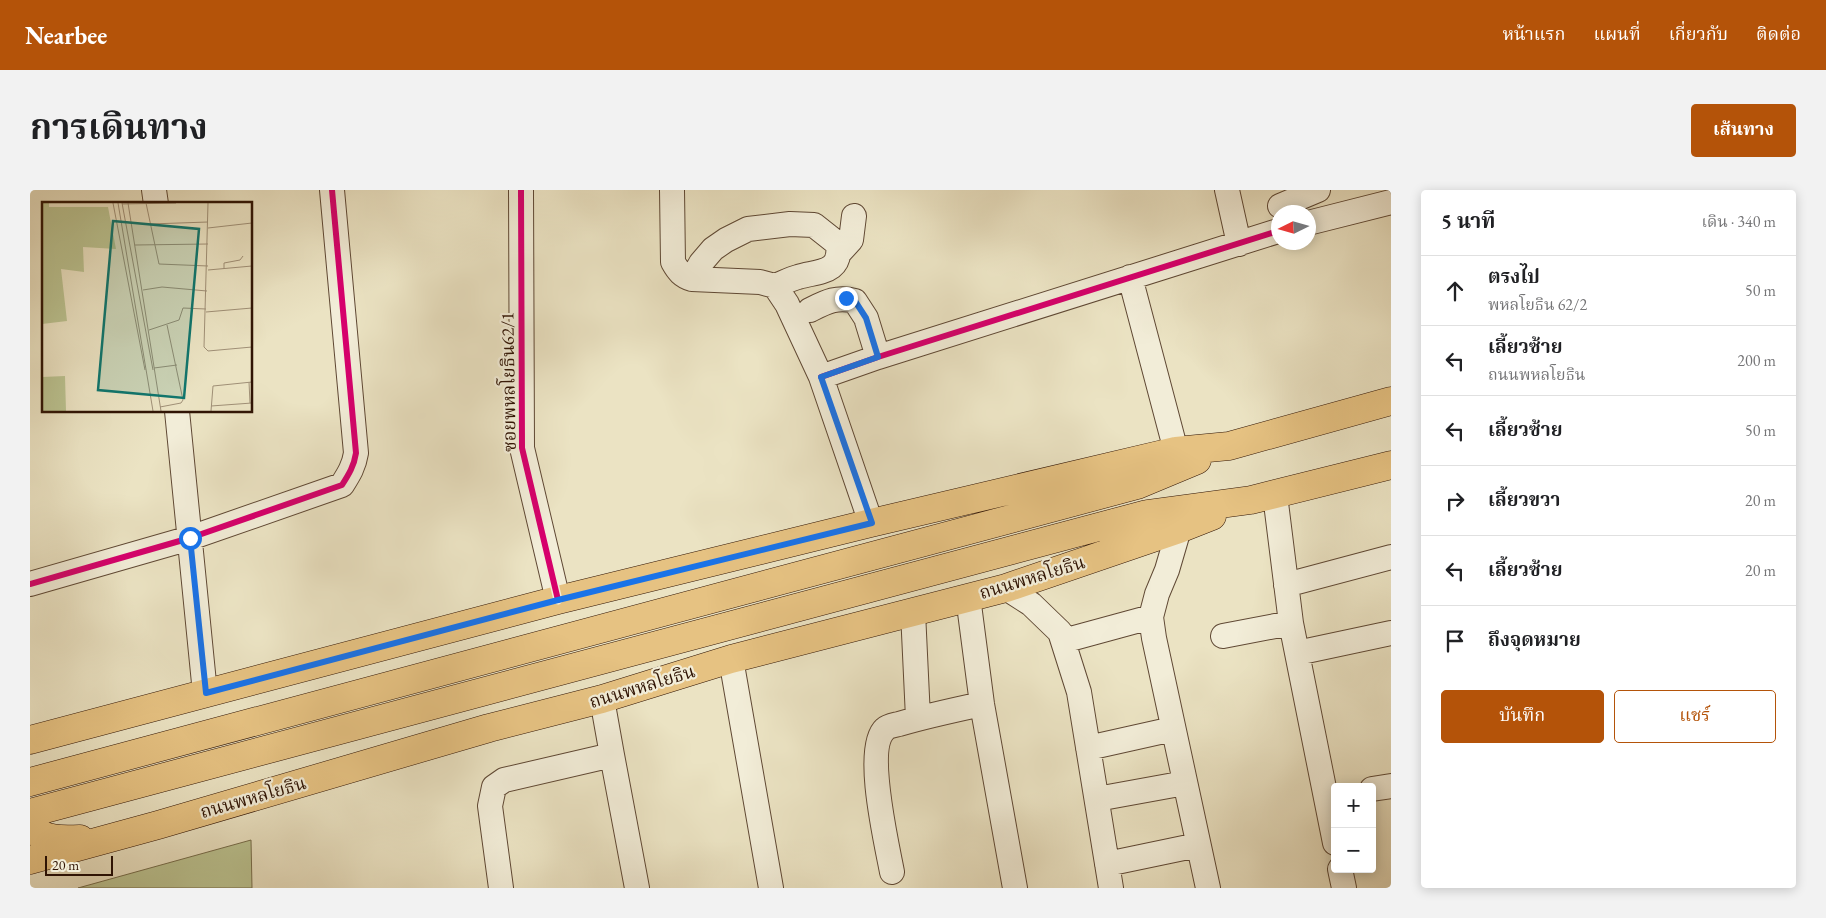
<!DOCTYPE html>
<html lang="th">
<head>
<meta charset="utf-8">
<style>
  :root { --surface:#fff; --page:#f2f2f2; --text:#202124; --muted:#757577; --line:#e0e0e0; --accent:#b45309 }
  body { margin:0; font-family:"EB Garamond","Noto Serif Thai",serif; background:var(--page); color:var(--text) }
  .controls { position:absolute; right:15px; bottom:15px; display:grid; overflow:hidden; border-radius:5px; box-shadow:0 2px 12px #0003 }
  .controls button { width:45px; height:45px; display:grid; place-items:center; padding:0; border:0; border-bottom:1px solid var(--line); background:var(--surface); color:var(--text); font:25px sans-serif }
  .compass { position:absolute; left:1241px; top:15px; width:45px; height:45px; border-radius:50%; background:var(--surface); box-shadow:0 2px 12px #0003; rotate:265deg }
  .scale { position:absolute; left:15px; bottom:12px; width:68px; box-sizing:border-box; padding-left:5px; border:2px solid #301404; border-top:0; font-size:14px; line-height:18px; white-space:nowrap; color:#301404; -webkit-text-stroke:4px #f2edd8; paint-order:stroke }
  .stop { position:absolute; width:15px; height:15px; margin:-11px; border:4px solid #1a73e8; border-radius:50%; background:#fff }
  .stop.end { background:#1a73e8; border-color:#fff; box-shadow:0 1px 5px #0008 }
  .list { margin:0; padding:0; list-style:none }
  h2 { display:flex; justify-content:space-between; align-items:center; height:65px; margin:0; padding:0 20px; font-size:21px }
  h2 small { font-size:16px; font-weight:400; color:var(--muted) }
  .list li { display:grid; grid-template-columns:32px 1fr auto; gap:15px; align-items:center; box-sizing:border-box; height:70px; padding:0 20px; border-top:1px solid var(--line) }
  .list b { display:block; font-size:19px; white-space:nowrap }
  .list p { margin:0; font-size:16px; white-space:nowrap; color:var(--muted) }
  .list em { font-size:16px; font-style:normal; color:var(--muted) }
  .actions { display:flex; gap:10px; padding:15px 20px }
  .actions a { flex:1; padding:11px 0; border:1px solid var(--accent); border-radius:5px; text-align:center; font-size:18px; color:var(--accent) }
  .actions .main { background:var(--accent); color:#fff }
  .icon { flex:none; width:28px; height:28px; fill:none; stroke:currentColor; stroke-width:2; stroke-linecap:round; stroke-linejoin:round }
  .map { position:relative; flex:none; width:1361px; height:698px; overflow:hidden; border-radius:5px }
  header { display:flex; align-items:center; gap:30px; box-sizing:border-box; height:70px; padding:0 25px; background:var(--accent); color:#fff }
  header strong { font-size:24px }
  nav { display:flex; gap:28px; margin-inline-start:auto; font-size:18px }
  .intro { display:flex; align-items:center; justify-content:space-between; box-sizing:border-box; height:120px; padding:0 30px }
  h1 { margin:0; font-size:35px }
  .button { padding:12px 22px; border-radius:5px; background:var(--accent); color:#fff; font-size:18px; font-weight:700 }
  main { display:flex; gap:30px; padding:0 30px }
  aside { flex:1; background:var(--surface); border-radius:5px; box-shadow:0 2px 12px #0003 }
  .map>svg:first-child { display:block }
</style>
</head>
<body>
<header>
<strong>Nearbee</strong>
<nav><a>หน้าแรก</a><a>แผนที่</a><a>เกี่ยวกับ</a><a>ติดต่อ</a></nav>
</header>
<div class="intro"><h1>การเดินทาง</h1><a class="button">เส้นทาง</a></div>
<main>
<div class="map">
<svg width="1361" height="698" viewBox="0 0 1361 698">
  <rect width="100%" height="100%" fill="#ebe3c3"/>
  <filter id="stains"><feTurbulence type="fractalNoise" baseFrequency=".004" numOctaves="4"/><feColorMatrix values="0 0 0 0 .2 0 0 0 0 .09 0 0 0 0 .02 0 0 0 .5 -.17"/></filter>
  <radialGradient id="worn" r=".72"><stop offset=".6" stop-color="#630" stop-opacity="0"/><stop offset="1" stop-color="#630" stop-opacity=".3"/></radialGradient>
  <!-- green -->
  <path fill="#bbc391" stroke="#766c4a" d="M 221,650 L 222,698 L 48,698 Z"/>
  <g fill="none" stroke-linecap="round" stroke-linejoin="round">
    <!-- minor casing -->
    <g stroke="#5f4834" stroke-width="26">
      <path id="minor" d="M 124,0 L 126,14
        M 491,0 L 492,258 L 528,410
        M 642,0 L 643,72 C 648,81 652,86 662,89 L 730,92 L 745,96 L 757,114 L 791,187 L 841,333
        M 1197,0 L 1209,54
        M 1250,16 L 1288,0
        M 1278,33 L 1361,12
        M 810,62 L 821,50 L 824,26
        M 1100,87 L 1146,261
        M 662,89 L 671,73 L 683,59 L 696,50 L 718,39 L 760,34 L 784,35 L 808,54 C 812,84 788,81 768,87 C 760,89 753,93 745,96
        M 780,120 C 796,112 807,106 825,111 L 836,128 L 848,167
        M 791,187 L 848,167 L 1248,41
        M 147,221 L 175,503
        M 1245,305 L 1261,433 L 1305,653
        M 1149,339 L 1137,380 L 1127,404 L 1121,427 L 1124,448 L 1178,698
        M 0,394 L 160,348 L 312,295 C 319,284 324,276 326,263 L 302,0
        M 1256,395 L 1361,367
        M 976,398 L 1001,414 L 1030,442 L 1049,502 L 1081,698
        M 938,407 L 952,514 L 985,698
        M 883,422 L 888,528
        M 1193,446 L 1261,433
        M 1033,451 L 1121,427
        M 1267,463 L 1361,443
        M 701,469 L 741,698
        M 1058,558 L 1143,539
        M 582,565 L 607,698
        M 1342,599 L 1361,596
        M 1067,609 L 1155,593
        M 1077,674 L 1168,655
        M 1310,679 L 1314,698
        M 862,682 C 857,655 834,558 855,539 C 858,536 865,535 869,534 C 896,526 924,520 952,514
        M 471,698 L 460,616 L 464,597 L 474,590 L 582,565 L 572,509"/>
    </g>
    <!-- major casing -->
    <g stroke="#301404" stroke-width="29">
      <path id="major" d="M 0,550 L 528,410 L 841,333 L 1146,261 L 1199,256 L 1361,211
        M 0,592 L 1107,295 L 1167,270
        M 0,623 L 1117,324 L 1221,310 L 1361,275
        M 0,638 C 16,650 30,650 50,649
        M 0,670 L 128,635 L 459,538 L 572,509 L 701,469 L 976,398 L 1149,339 L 1182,326"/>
    </g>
    <!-- minor -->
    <use href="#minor" stroke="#f2edd8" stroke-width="24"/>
    <!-- major -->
    <use href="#major" stroke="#e6c282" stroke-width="28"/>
    <!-- cycleway casing -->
    <g stroke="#f2edd8" stroke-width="9">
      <path id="cycleway" d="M 491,0 L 492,258 L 528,410
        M 791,187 L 848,167 L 1248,41
        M 0,394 L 160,348 L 312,295 C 319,284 324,276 326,263 L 302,0"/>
    </g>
    <!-- cycleway -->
    <use href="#cycleway" stroke="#d6006c" stroke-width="6"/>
  </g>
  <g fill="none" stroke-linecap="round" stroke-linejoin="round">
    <!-- route -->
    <path stroke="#1a73e8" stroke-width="6" d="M 160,348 L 176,503 L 528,410 L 842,333 L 791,187 L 848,167 L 836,128 L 825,111 L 816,108"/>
  </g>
  <g text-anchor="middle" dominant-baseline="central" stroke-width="4.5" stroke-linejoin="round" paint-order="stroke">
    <!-- street labels -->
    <g font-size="18" fill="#301404" stroke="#f2edd8">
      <text transform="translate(478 192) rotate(-91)">ซอยพหลโยธิน62/1</text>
      <text transform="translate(1002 387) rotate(-17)">ถนนพหลโยธิน</text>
      <text transform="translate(612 496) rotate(-17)">ถนนพหลโยธิน</text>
      <text transform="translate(223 607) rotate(-16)">ถนนพหลโยธิน</text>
    </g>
  </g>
  <!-- overview -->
  <g transform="translate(12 12)">
    <rect width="210" height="210" fill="#ebe3c3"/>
    <path d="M 0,1 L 7,1 L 7,5 L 66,5 L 74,47 L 41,45 L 42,70 L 19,67 L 25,119 L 0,122 ZM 23,174 L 24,209 L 0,209 L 0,175 Z" fill="#bbc391"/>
    <path fill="none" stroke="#a09077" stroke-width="1" d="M 71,1 L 103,168M 76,1 L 111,209M 80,1 L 111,168M 86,1 L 119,209M 104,1 L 117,62 L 166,64M 166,1 L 162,145 L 166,149 L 210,145M 80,2 L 134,1M 108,22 L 166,20M 166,26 L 210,21M 93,43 L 166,42M 182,67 L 182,61 L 198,58 L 201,54M 166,68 L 210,64M 101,88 L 120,85 L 165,89M 164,110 L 210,106M 107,128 L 137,118 L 141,106 L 164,107M 112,166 L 135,163M 207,180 L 208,201M 169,204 L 210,201M 118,205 L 139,201 L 141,198 L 125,123M 169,209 L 171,184 L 210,180"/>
    <path fill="#0f766e" fill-opacity="0.15" stroke="#0f766e" stroke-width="2.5" d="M 71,19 L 157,27 L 142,196 L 56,188 Z"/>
    <rect width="210" height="210" fill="none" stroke="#301404" stroke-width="2.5"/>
  </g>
  <rect width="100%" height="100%" filter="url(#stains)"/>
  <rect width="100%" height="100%" fill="url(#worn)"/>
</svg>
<div class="controls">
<button>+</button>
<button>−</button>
</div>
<svg class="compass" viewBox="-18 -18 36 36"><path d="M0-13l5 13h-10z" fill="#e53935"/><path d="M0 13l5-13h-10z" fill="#757577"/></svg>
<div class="scale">20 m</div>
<div class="stop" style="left:160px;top:348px"></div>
<div class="stop end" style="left:816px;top:108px"></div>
</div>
<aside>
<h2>5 นาที<small>เดิน · 340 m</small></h2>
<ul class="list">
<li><svg class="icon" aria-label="ahead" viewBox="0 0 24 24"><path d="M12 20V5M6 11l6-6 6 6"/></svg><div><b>ตรงไป</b><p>พหลโยธิน 62/2</p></div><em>50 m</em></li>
<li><svg class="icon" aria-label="left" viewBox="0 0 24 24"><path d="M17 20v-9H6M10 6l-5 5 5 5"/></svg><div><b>เลี้ยวซ้าย</b><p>ถนนพหลโยธิน</p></div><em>200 m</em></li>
<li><svg class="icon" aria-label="left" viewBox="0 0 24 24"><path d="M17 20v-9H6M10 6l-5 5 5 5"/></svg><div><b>เลี้ยวซ้าย</b></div><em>50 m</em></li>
<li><svg class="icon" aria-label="right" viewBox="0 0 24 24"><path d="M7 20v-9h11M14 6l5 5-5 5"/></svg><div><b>เลี้ยวขวา</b></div><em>20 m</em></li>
<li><svg class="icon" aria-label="left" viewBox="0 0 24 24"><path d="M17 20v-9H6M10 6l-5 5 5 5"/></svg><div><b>เลี้ยวซ้าย</b></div><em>20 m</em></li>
<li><svg class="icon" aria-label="arrive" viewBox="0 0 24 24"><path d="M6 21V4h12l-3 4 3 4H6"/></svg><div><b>ถึงจุดหมาย</b></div></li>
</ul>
<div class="actions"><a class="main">บันทึก</a><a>แชร์</a></div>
</aside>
</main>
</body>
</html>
